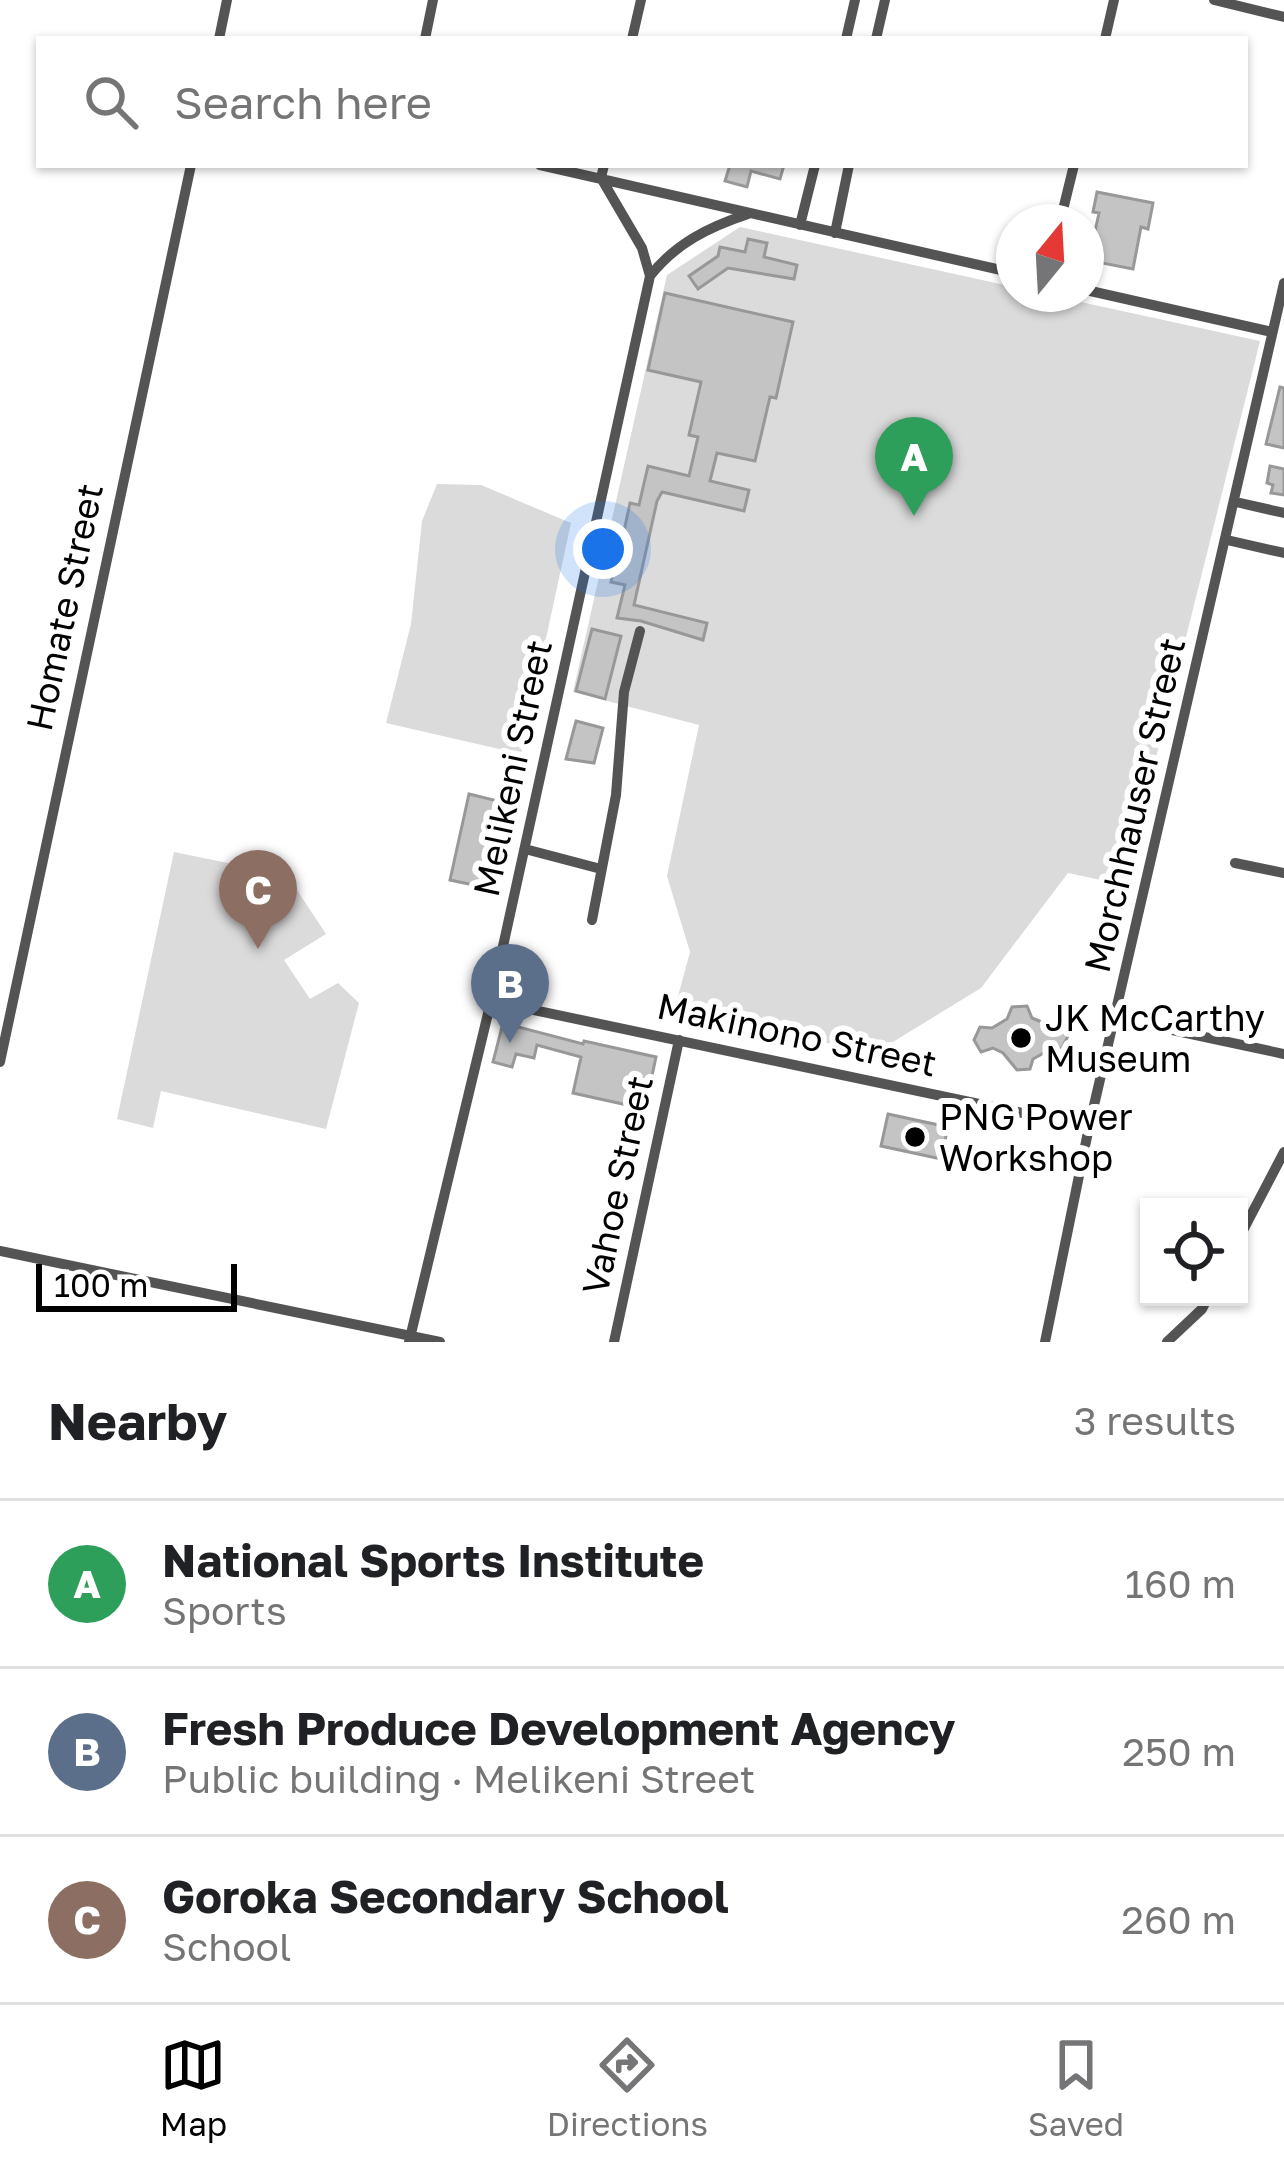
<!DOCTYPE html>
<html lang="en">
<head>
<meta charset="utf-8">
<style>
  :root { --surface:#fff; --page:#f6f6f6; --text:#202124; --muted:#757577; --line:#e0e0e0; --accent:#000 }
  body { margin:0; font-family:"Golos Text",sans-serif; background:var(--page); color:var(--text) }
  .controls { position:absolute; right:36px; bottom:36px; display:grid; overflow:hidden; border-radius:0px; box-shadow:0 3px 9px #0004 }
  .controls button { width:108px; height:108px; display:grid; place-items:center; padding:0; border:0; border-bottom:3px solid var(--line); background:var(--surface); color:var(--text); font:60px sans-serif }
  .compass { position:absolute; left:996px; top:204px; width:108px; height:108px; border-radius:50%; background:var(--surface); box-shadow:0 3px 9px #0004; rotate:18deg }
  .scale { position:absolute; left:36px; bottom:30px; width:201px; box-sizing:border-box; padding-left:12px; border:6px solid #000; border-top:0; font-size:33px; line-height:42px; white-space:nowrap; color:#000; -webkit-text-stroke:9px #fff; paint-order:stroke }
  .you { position:absolute; left:603px; top:549px; width:42px; height:42px; margin:-30px; border:9px solid #fff; border-radius:50%; background:#1a73e8; box-shadow:0 0 0 18px #1a73e833 }
  .badge { display:grid; place-items:center; width:78px; height:78px; border-radius:50%; background:var(--accent); color:#fff; font-size:39px; font-weight:700 }
  .pin { position:absolute; translate:-50% -99px; filter:drop-shadow(0 3px 6px #0008) }
  .pin::after { content:''; position:absolute; top:63px; width:42px; height:36px; background:inherit; clip-path:polygon(0 0,100% 0,50% 100%) }
  .list { margin:0; padding:0; list-style:none }
  h2 { display:flex; justify-content:space-between; align-items:center; height:156px; margin:0; padding:0 48px; font-size:51px }
  h2 small { font-size:39px; font-weight:400; color:var(--muted) }
  .list li { display:grid; grid-template-columns:78px 1fr auto; gap:36px; align-items:center; box-sizing:border-box; height:168px; padding:0 48px; border-top:3px solid var(--line) }
  .list b { display:block; font-size:45px; white-space:nowrap }
  .list p { margin:0; font-size:39px; white-space:nowrap; color:var(--muted) }
  .list em { font-size:39px; font-style:normal; color:var(--muted) }
  .icon { flex:none; width:66px; height:66px; fill:none; stroke:currentColor; stroke-width:2; stroke-linecap:round; stroke-linejoin:round }
  .map { position:relative; flex:none; width:1284px; height:1342px; overflow:hidden }
  .search { position:absolute; background:var(--surface); box-shadow:0 3px 9px #0004; left:36px; right:36px; top:36px; height:132px; display:flex; align-items:center; gap:30px; box-sizing:border-box; padding:0 42px; border-radius:0px; color:var(--muted); font-size:45px }
  .sheet { height:660px; background:var(--surface) }
  nav { display:flex; justify-content:space-around; align-items:center; box-sizing:border-box; height:168px; border-top:3px solid var(--line); background:var(--surface); font-size:33px; color:var(--muted) }
  nav a { display:grid; justify-items:center; gap:6px }
  nav .on { color:var(--accent) }
  .map>svg:first-child { display:block }
</style>
</head>
<body>
<div class="map">
<svg width="1284" height="1342" viewBox="0 0 1284 1342">
  <rect width="100%" height="100%" fill="#fff"/>
  <!-- green -->
  <path fill="#dbdbdb" d="M 740,227 L 1014,287 L 1014,294 L 1044,294 L 1260,341 L 1124,885 L 1068,873 L 981,988 L 875,1053 L 674,1011 L 690,952 L 667,876 L 699,725 L 573,692 L 667,275 Z
    M 437,484 L 481,485 L 571,523 L 521,754 L 386,723 L 411,624 L 422,521 Z
    M 174,852 L 287,875 L 326,934 L 284,960 L 310,999 L 338,983 L 359,1003 L 326,1129 L 161,1091 L 153,1128 L 117,1119 Z"/>
  <!-- building -->
  <path fill="#c4c4c4" stroke="#989898" stroke-width="3" d="M 730,165 L 784,165 L 780,179 L 751,171 L 747,187 L 725,181 Z
    M 1097,192 L 1153,203 L 1148,229 L 1141,227 L 1133,269 L 1102,263 L 1092,245 L 1099,213 L 1093,212 Z
    M 748,239 L 767,243 L 764,257 L 797,265 L 794,279 L 728,268 L 698,289 L 689,276 L 718,256 L 720,247 L 745,252 Z
    M 665,293 L 793,322 L 776,398 L 770,397 L 755,461 L 717,453 L 710,481 L 749,490 L 744,511 L 662,492 L 657,501 L 634,605 L 707,623 L 703,640 L 641,621 L 617,618 L 625,585 L 611,582 L 616,562 L 609,560 L 615,535 L 623,536 L 630,503 L 639,505 L 648,466 L 689,476 L 698,437 L 689,435 L 701,382 L 648,370 Z
    M 1280,387 L 1284,388 L 1284,448 L 1266,444 Z
    M 1270,466 L 1284,469 L 1284,495 L 1271,493 L 1273,485 L 1267,483 Z
    M 592,629 L 621,636 L 605,699 L 576,691 Z
    M 576,721 L 603,728 L 594,763 L 566,759 Z
    M 469,794 L 502,802 L 483,887 L 450,880 Z
    M 1027,1006 L 1032,1018 L 1049,1025 L 1062,1025 L 1068,1036 L 1062,1048 L 1051,1049 L 1033,1059 L 1030,1069 L 1017,1070 L 1003,1053 L 993,1048 L 981,1052 L 974,1040 L 980,1027 L 992,1028 L 1007,1019 L 1012,1007 Z
    M 503,1023 L 583,1044 L 584,1041 L 656,1057 L 645,1109 L 573,1093 L 581,1057 L 537,1045 L 534,1058 L 516,1054 L 512,1067 L 493,1062 Z
    M 888,1114 L 948,1127 L 941,1159 L 881,1146 Z"/>
  <g fill="none" stroke-linecap="round" stroke-linejoin="round">
    <!-- minor -->
    <path stroke="#545454" stroke-width="10" d="M 1214,0 L 1284,17
      M 219,39 L 227,0
      M 425,39 L 433,0
      M 632,39 L 641,0
      M 846,39 L 855,0
      M 876,39 L 885,0
      M 1105,39 L 1114,0
      M 540,165 L 1014,273
      M 604,165 L 601,178 L 642,248 L 650,276
      M 1060,222 L 1074,165
      M 800,225 L 815,165
      M 835,233 L 849,165
      M 1086,290 L 1272,332
      M 1236,502 L 1284,513
      M 1227,540 L 1284,553
      M 525,849 L 601,869
      M 1235,863 L 1284,873
      M 592,920 L 616,795 L 624,692 L 640,631
      M 491,1001 L 1089,1127
      M 1116,1018 L 1284,1054
      M 0,1062 L 191,165
      M 1239,1238 L 1284,1152
      M 0,1251 L 440,1342
      M 409,1342 L 491,1001 L 650,276 C 676,243 709,227 748,214
      M 614,1342 L 679,1040
      M 1045,1342 L 1089,1127 L 1284,283
      M 1167,1342 L 1202,1309 L 1208,1297"/>
  </g>
  <!-- markers -->
  <g fill="#000" stroke="#fff" stroke-width="4.5">
    <circle cx="1021" cy="1038" r="12"/>
    <circle cx="915" cy="1137" r="12"/>
  </g>
  <g text-anchor="middle" dominant-baseline="central" stroke-width="12" stroke-linejoin="round" paint-order="stroke">
    <!-- street labels -->
    <g font-size="36" fill="#000" stroke="#fff">
      <text transform="translate(64 607) rotate(-78)">Homate Street</text>
      <text transform="translate(512 768) rotate(-78)">Melikeni Street</text>
      <text transform="translate(1134 805) rotate(-77)">Morchhauser Street</text>
      <text transform="translate(797 1034) rotate(12)">Makinono Street</text>
      <text transform="translate(617 1185) rotate(-78)">Vahoe Street</text>
    </g>
    <!-- poi labels -->
    <g font-size="36" fill="#000" stroke="#fff" text-anchor="start">
      <text x="1045" y="1017">JK McCarthy<tspan x="1045" dy="41">Museum</tspan></text>
      <text x="939" y="1116">PNG Power<tspan x="939" dy="41">Workshop</tspan></text>
    </g>
  </g>
</svg>
<div class="controls">
<button><svg class="icon" aria-label="locate" viewBox="0 0 24 24"><circle cx="12" cy="12" r="6"/><path d="M12 2v4M12 18v4M2 12h4M18 12h4"/></svg></button>
</div>
<svg class="compass" viewBox="-18 -18 36 36"><path d="M0-13l5 13h-10z" fill="#e53935"/><path d="M0 13l5-13h-10z" fill="#757577"/></svg>
<div class="scale">100 m</div>
<div class="you"></div>
<div class="pin badge" style="left:914px;top:516px;background:#2e9e5b">A</div>
<div class="pin badge" style="left:510px;top:1043px;background:#5c6f8a">B</div>
<div class="pin badge" style="left:258px;top:949px;background:#8d6e63">C</div>
<div class="search"><svg class="icon" aria-label="search" viewBox="0 0 24 24"><circle cx="10" cy="10" r="6"/><path d="M15 15l6 6"/></svg>Search here</div>
</div>
<section class="sheet">
<h2>Nearby<small>3 results</small></h2>
<ul class="list">
<li><span class="badge" style="background:#2e9e5b">A</span><div><b>National Sports Institute</b><p>Sports</p></div><em>160 m</em></li>
<li><span class="badge" style="background:#5c6f8a">B</span><div><b>Fresh Produce Development Agency</b><p>Public building · Melikeni Street</p></div><em>250 m</em></li>
<li><span class="badge" style="background:#8d6e63">C</span><div><b>Goroka Secondary School</b><p>School</p></div><em>260 m</em></li>
</ul>
</section>
<nav>
<a class="on"><svg class="icon" aria-label="map" viewBox="0 0 24 24"><path d="M3 6l6-2 6 2 6-2v14l-6 2-6-2-6 2zM9 4v14M15 6v14"/></svg>Map</a>
<a><svg class="icon" aria-label="directions" viewBox="0 0 24 24"><path d="M12 3l9 9-9 9-9-9zM9 14v-3h6M13 9l2 2-2 2"/></svg>Directions</a>
<a><svg class="icon" aria-label="saved" viewBox="0 0 24 24"><path d="M7 4h10v16l-5-4-5 4z"/></svg>Saved</a>
</nav>
</body>
</html>
